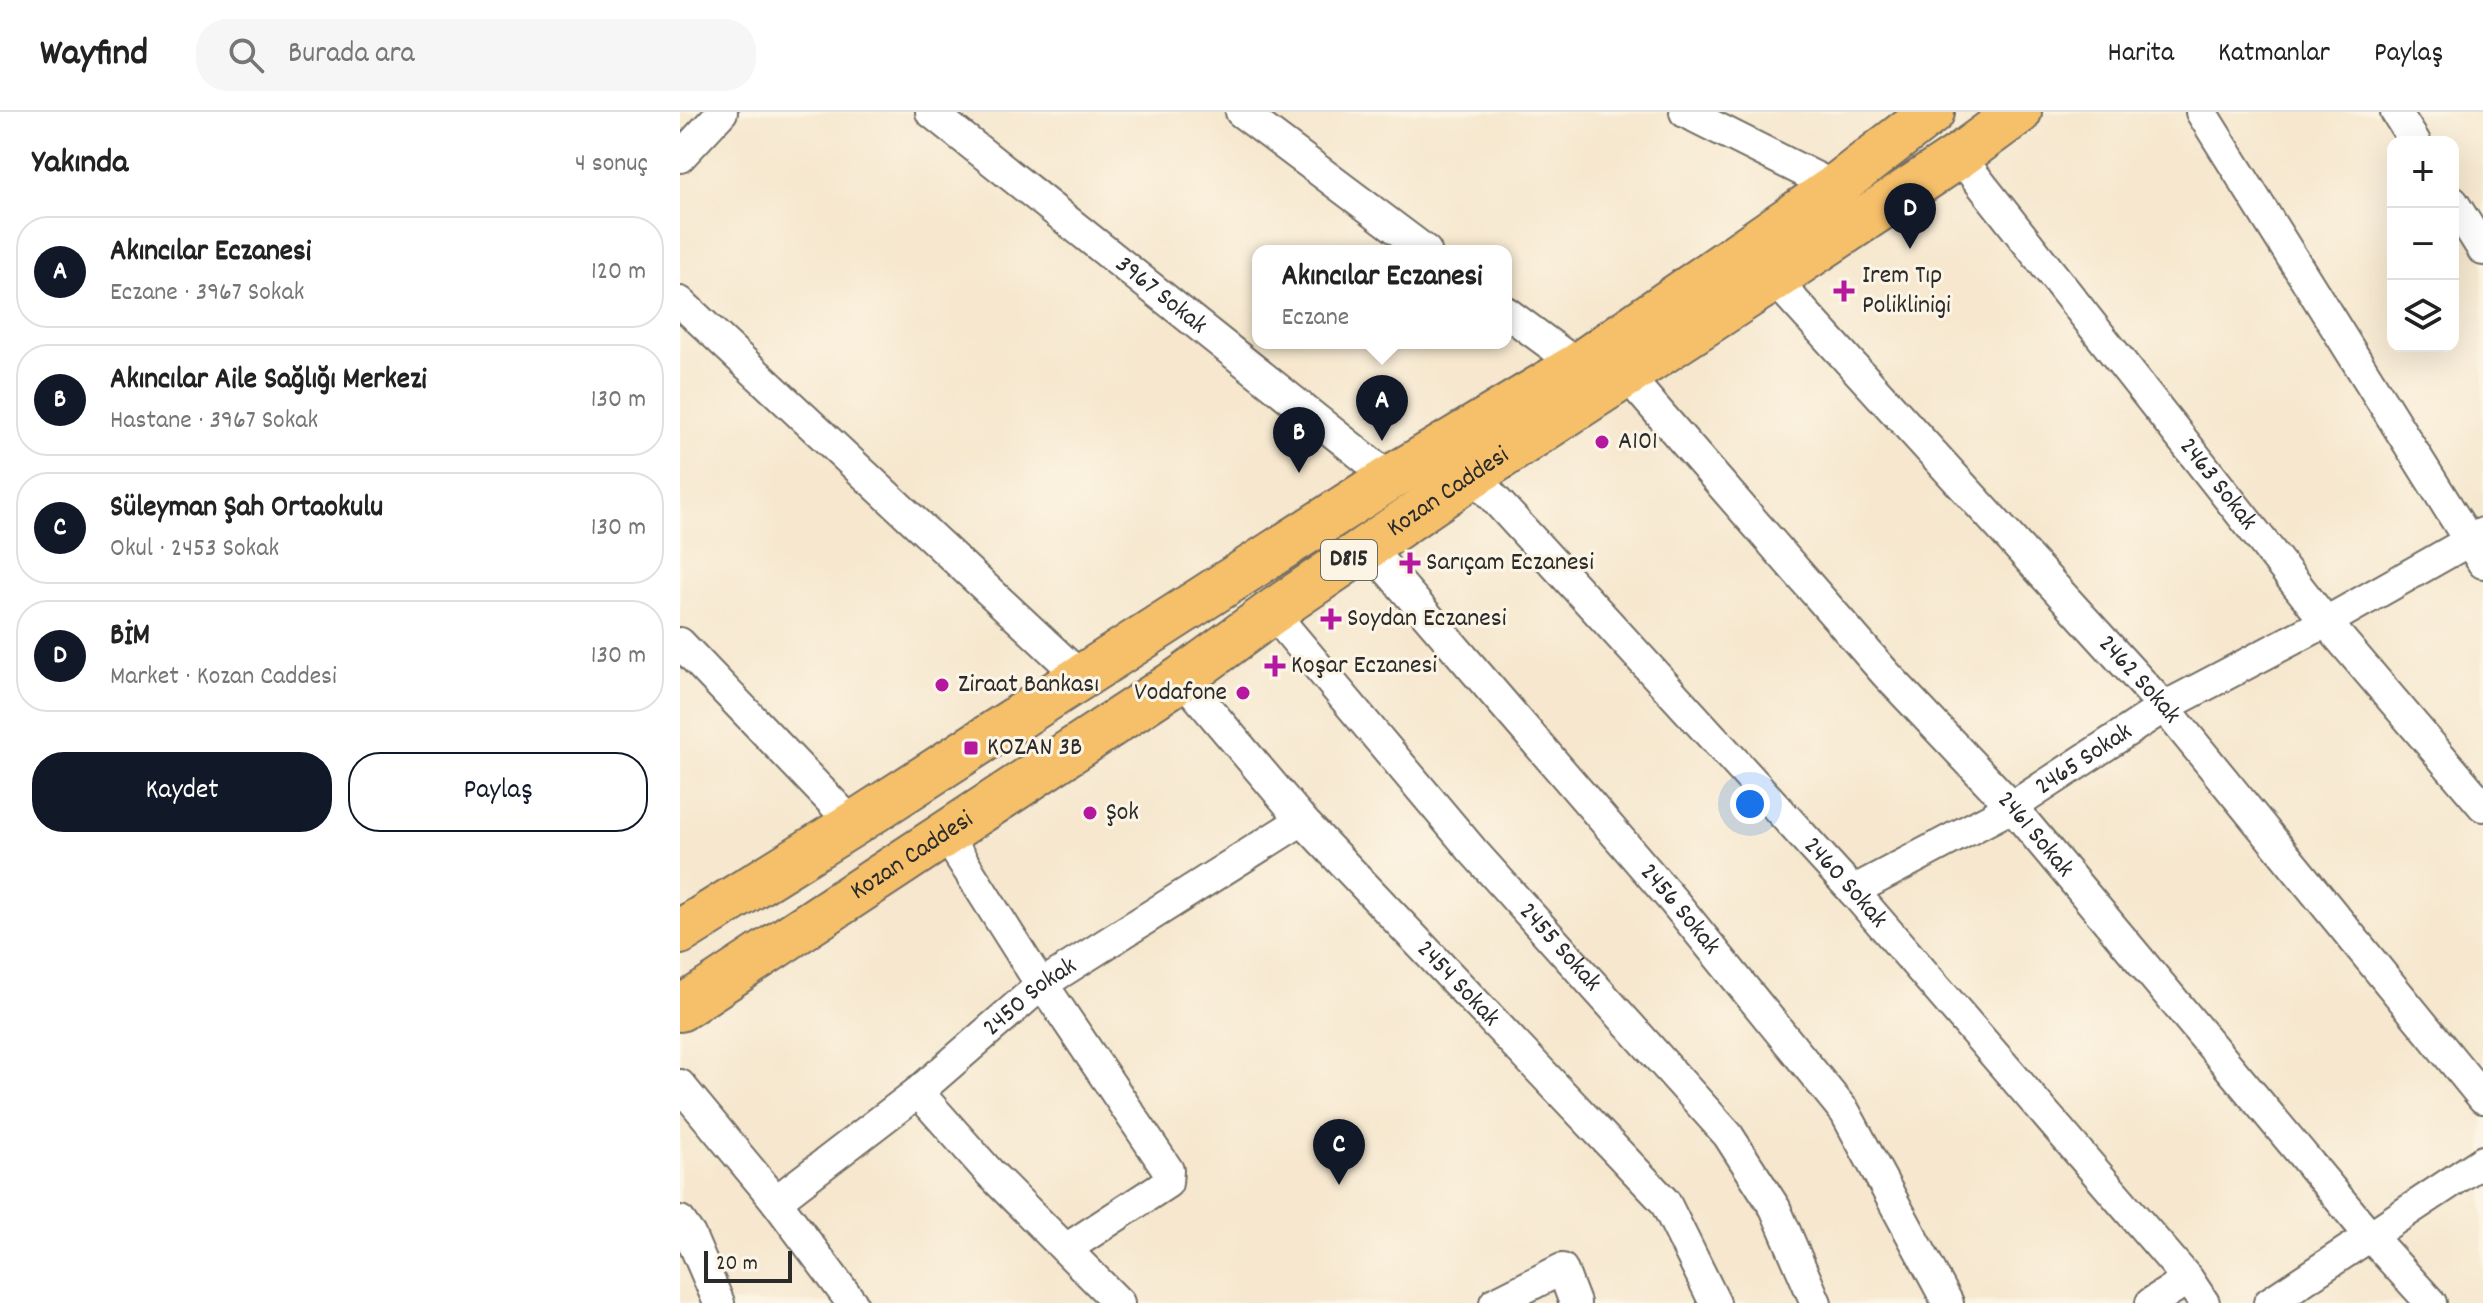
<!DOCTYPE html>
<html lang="tr">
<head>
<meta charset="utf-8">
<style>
  :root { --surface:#fff; --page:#f6f6f6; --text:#222; --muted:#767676; --line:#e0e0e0; --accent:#111827 }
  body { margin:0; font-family:Dekko,sans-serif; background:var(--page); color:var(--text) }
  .controls { position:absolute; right:24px; top:24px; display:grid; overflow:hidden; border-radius:16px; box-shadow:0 8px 32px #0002 }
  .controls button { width:72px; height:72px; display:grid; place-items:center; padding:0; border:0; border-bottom:2px solid var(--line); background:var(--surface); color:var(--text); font:40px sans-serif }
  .scale { position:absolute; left:24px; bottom:20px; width:88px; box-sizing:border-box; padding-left:8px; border:4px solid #2b2b2b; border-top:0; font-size:22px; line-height:28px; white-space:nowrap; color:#2b2b2b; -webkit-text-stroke:6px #fcf5e5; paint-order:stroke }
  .you { position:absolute; left:1070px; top:692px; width:28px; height:28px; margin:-20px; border:6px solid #fff; border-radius:50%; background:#1a73e8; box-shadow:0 0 0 12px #1a73e833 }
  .badge { display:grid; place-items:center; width:52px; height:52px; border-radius:50%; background:var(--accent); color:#fff; font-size:26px; font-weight:700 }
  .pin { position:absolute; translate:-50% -66px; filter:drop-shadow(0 2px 4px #0008) }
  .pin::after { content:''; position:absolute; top:42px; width:28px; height:24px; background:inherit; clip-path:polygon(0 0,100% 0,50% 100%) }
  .popup { position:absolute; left:572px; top:133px; width:260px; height:104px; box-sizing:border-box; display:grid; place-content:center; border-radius:16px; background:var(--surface); filter:drop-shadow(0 2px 6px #0005); font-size:26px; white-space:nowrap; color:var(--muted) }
  .popup b { font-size:30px; color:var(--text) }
  .popup::after { content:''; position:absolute; left:50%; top:100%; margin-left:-16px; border:16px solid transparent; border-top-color:var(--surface) }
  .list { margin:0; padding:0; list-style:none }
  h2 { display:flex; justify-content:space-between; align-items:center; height:104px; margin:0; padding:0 32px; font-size:34px }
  h2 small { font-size:26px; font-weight:400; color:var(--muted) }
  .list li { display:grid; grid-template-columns:52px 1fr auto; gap:24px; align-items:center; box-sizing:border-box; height:112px; margin:0 16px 16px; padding:0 16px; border:2px solid var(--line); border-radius:32px }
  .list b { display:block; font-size:30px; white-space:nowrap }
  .list p { margin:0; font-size:26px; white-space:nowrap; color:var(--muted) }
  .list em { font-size:26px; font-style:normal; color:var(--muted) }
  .actions { display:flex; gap:16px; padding:24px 32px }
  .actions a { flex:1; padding:18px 0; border:2px solid var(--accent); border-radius:32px; text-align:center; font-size:28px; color:var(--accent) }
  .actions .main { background:var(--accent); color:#fff }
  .icon { flex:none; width:44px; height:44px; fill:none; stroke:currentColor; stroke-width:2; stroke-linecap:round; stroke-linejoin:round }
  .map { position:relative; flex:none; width:1803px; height:1191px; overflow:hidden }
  header { display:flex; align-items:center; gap:48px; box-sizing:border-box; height:112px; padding:0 40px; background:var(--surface); border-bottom:2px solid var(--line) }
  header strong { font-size:38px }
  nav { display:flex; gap:44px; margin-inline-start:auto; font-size:28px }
  .search { width:560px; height:72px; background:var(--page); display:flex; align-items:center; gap:20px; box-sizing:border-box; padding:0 28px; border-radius:32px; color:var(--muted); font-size:30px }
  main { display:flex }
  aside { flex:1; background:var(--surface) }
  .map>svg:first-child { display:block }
</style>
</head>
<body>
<header>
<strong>Wayfind</strong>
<div class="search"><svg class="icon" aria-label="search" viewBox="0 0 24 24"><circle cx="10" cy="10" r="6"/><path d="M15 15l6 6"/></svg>Burada ara</div>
<nav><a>Harita</a><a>Katmanlar</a><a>Paylaş</a></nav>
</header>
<main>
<aside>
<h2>Yakında<small>4 sonuç</small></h2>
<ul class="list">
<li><span class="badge">A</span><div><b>Akıncılar Eczanesi</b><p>Eczane · 3967 Sokak</p></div><em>120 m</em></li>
<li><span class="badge">B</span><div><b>Akıncılar Aile Sağlığı Merkezi</b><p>Hastane · 3967 Sokak</p></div><em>130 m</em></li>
<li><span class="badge">C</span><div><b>Süleyman Şah Ortaokulu</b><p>Okul · 2453 Sokak</p></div><em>130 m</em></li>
<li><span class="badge">D</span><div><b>BİM</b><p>Market · Kozan Caddesi</p></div><em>130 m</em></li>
</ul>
<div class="actions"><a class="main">Kaydet</a><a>Paylaş</a></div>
</aside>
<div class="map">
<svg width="1803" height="1191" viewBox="0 0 1803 1191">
  <rect width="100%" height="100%" fill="#fcf5e5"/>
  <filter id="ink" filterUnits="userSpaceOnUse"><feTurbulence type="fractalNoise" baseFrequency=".0125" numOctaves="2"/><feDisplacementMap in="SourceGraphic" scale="16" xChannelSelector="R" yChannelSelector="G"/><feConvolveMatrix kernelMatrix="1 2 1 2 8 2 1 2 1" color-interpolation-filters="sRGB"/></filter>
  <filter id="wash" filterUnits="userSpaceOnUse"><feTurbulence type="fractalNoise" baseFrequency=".006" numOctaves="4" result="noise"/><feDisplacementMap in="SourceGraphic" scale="32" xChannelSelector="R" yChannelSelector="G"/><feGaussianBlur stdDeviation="1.8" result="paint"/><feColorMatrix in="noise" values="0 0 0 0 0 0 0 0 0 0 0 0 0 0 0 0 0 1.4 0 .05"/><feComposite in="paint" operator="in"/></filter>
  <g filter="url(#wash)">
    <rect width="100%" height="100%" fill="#f6e7ce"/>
  </g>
  <g filter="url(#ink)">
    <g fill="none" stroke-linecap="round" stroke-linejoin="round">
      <!-- street casing -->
      <g stroke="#726d64" stroke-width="34">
        <g id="street">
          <path id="s1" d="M 251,0 L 710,366"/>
          <path d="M 561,0 L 746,139"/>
          <path d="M 1005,0 L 1155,75"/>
          <path d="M 1521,0 L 1803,451"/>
          <path d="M 1716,0 L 1735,30"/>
          <path id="s2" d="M 1279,44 L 1646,510 L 1803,694"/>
          <path d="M 0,45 L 42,0"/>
          <path d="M 1773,90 L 1803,138"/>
          <path id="s3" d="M 1094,167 L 1484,595 L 1803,986"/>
          <path d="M 0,190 L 401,565"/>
          <path d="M 826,200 L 898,253"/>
          <path id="s4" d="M 947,264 L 1206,562 L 1332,695 L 1691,1125 L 1751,1191"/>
          <path id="s5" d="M 793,363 L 1173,779 L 1508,1167 L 1524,1191"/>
          <path id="s6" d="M 688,435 L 995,791 L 1165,1000 L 1268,1191"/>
          <path id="s7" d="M 592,500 L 792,738 L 1048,1023 L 1095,1096 L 1136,1191"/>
          <path d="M 0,531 L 173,712"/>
          <path id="s8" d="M 502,566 L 622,708 L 985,1090 L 1035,1191"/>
          <path d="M 266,723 L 361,873 L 372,886 L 488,1058 L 487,1071 L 386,1137"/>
          <path id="s9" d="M 1173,779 L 1332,695 L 1484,595 L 1646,510 L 1803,421"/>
          <path d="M 0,973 L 96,1089 L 172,1191"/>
          <path d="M 238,980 L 310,1061 L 439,1191"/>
          <path id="s10" d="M 96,1089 L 238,980 L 361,873 L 622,708"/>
          <path d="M 0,1109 L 10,1123 L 39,1191"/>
          <path d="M 815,1191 L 882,1157 L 895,1191"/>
          <path d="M 1471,1191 L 1508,1167"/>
          <path d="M 1589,1191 L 1803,1049"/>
        </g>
      </g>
      <!-- highway casing -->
      <g stroke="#726d64" stroke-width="48">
        <g id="highway">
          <path d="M 0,820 L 173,712 L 710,366 L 898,253 L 1155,75 L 1252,0"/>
          <path id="s11" d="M 0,897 L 502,566 L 592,500 L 793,363 L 1094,167 L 1279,44 L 1339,0"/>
        </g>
      </g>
      <!-- street -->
      <use href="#street" stroke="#fff" stroke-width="30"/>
      <!-- highway -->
      <use href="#highway" stroke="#f6c06b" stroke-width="44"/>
    </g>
  </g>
  <!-- markers -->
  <g fill="#b5179e" stroke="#fcf5e5" stroke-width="3">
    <path d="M1160 167h8v8h8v8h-8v8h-8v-8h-8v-8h8z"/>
    <circle cx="922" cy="330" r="8"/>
    <path d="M726 439h8v8h8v8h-8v8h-8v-8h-8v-8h8z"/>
    <path d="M647 495h8v8h8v8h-8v8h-8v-8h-8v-8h8z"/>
    <path d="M591 542h8v8h8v8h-8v8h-8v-8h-8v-8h8z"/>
    <circle cx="262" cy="573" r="8"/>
    <circle cx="563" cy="581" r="8"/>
    <rect x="283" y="628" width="16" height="16" rx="4"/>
    <circle cx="410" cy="701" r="8"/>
  </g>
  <g text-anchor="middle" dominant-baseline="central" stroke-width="6" stroke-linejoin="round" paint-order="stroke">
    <!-- shield labels -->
    <rect fill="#fcf5e5" stroke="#6a6863" stroke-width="2" x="641" y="428" width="56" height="40" rx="6"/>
    <g font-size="24" font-weight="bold" fill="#2b2b2b">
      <text x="669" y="448">D815</text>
    </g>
    <!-- poi labels -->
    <g font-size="26" fill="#2b2b2b" stroke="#fcf5e5" text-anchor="start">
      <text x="1182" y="164">Irem Tıp<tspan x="1182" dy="30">Poliklinigi</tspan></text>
      <text x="938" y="330">A101</text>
      <text x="746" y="451">Sarıçam Eczanesi</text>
      <text x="667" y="507">Soydan Eczanesi</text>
      <text x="611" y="554">Koşar Eczanesi</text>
      <text x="278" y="573">Ziraat Bankası</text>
      <text x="547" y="581" text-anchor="end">Vodafone</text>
      <text x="307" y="636">KOZAN 3B</text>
      <text x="426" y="701">Şok</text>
    </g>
    <!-- street labels -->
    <g font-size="26" fill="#2b2b2b" stroke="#fcf5e5">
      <text stroke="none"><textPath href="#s1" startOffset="294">3967 Sokak</textPath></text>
      <text stroke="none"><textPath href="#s2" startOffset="418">2463 Sokak</textPath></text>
      <text stroke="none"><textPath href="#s11" startOffset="926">Kozan Caddesi</textPath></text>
      <text stroke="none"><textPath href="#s3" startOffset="542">2462 Sokak</textPath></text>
      <text stroke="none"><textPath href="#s9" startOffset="266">2465 Sokak</textPath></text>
      <text stroke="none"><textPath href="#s4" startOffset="614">2461 Sokak</textPath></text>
      <text stroke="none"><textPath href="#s11" startOffset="278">Kozan Caddesi</textPath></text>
      <text stroke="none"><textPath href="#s5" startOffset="552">2460 Sokak</textPath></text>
      <text stroke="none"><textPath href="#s6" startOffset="478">2456 Sokak</textPath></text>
      <text stroke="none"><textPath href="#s7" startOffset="442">2455 Sokak</textPath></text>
      <text stroke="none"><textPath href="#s8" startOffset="412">2454 Sokak</textPath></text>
      <text stroke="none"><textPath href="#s10" startOffset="326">2450 Sokak</textPath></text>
    </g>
  </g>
</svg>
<div class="controls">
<button>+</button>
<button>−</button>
<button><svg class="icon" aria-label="layers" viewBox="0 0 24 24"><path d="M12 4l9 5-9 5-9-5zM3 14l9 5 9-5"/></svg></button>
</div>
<div class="scale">20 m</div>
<div class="you"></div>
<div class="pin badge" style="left:702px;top:329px">A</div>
<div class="popup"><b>Akıncılar Eczanesi</b>Eczane</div>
<div class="pin badge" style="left:619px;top:361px">B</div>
<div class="pin badge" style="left:659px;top:1073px">C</div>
<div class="pin badge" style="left:1230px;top:137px">D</div>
</div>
</main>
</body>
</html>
